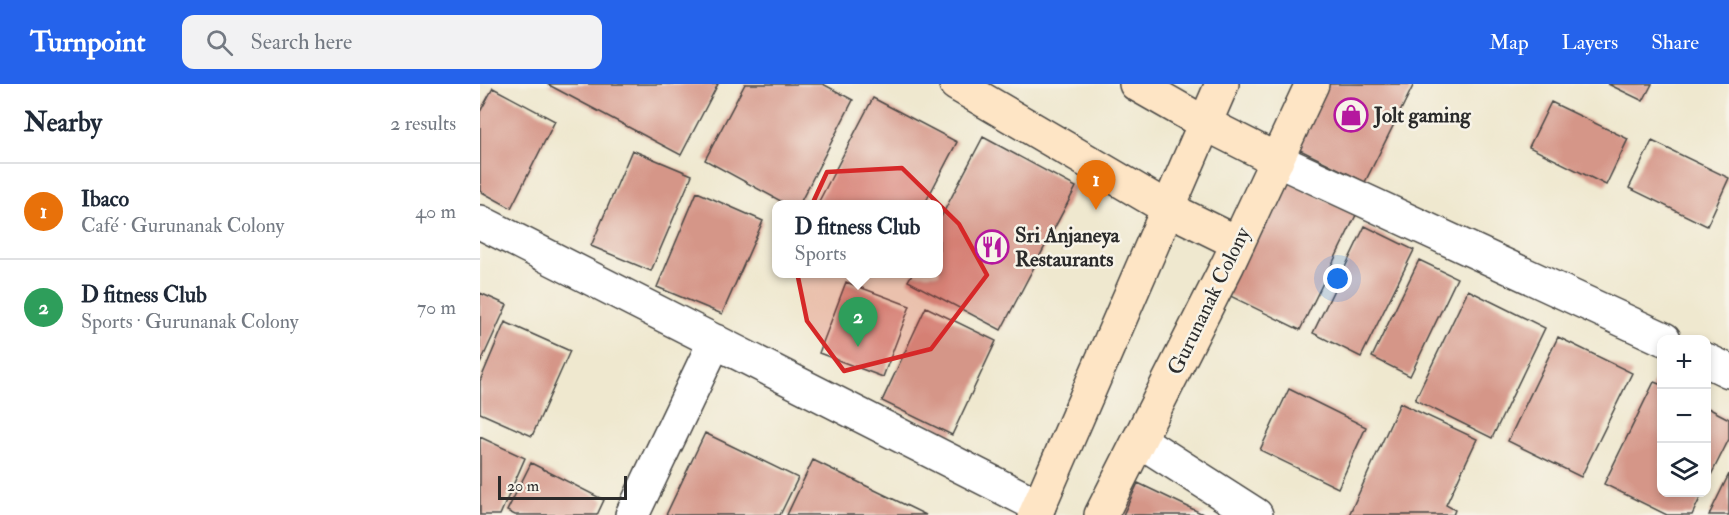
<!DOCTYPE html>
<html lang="en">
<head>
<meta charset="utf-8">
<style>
  :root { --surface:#fff; --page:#f2f2f3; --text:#1f2937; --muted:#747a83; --line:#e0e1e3; --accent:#2563eb }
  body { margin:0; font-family:"IM FELL Double Pica",serif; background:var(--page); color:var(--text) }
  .controls { position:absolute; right:18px; bottom:18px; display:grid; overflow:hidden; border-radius:12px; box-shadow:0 3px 9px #0003 }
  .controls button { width:54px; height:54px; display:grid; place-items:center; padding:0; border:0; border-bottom:2px solid var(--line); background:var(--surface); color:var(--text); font:30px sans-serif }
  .scale { position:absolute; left:18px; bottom:15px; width:129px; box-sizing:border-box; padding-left:6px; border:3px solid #2b2b2b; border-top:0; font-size:16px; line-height:21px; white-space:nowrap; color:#2b2b2b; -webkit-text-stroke:4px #f7f3e8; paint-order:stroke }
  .you { position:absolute; left:858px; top:195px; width:21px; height:21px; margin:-15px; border:4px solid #fff; border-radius:50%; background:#1a73e8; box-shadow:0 0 0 9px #1a73e833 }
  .badge { display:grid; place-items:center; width:39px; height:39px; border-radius:50%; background:var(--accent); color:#fff; font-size:20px; font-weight:700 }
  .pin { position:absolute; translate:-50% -50px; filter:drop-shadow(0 2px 3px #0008) }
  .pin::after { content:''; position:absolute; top:32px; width:21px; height:18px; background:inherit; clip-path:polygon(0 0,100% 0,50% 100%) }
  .popup { position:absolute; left:292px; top:116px; width:171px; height:78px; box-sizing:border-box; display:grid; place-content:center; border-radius:12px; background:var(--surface); filter:drop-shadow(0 2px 4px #0005); font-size:20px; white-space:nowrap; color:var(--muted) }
  .popup b { font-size:22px; color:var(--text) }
  .popup::after { content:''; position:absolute; left:50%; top:100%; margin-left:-12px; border:12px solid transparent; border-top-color:var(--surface) }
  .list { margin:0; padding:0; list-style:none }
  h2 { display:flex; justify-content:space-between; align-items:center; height:78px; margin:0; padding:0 24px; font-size:26px }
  h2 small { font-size:20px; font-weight:400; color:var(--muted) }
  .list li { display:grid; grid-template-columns:39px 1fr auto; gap:18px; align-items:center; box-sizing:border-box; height:96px; padding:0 24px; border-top:2px solid var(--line) }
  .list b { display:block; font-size:22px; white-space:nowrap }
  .list p { margin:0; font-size:20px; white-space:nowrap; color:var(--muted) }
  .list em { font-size:20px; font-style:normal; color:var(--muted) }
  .icon { flex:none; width:33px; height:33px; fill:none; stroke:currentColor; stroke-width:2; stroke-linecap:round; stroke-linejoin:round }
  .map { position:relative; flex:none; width:1249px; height:431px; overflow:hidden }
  header { display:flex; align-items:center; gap:36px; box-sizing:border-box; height:84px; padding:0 30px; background:var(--accent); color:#fff }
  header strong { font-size:28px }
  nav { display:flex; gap:33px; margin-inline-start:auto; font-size:21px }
  .search { width:420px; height:54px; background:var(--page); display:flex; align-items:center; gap:15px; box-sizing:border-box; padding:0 21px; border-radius:12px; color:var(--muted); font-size:22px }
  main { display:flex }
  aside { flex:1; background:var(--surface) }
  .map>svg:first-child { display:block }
</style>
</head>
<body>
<header>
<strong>Turnpoint</strong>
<div class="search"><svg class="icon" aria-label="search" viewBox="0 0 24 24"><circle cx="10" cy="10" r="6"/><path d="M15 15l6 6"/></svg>Search here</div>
<nav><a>Map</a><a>Layers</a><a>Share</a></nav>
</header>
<main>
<aside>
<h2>Nearby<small>2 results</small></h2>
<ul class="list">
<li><span class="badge" style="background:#e8710a">1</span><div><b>Ibaco</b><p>Café · Gurunanak Colony</p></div><em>40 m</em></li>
<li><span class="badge" style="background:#2e9e5b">2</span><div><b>D fitness Club</b><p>Sports · Gurunanak Colony</p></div><em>70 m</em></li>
</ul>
</aside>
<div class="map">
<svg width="1249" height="431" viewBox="0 0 1249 431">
  <rect width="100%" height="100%" fill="#f7f3e8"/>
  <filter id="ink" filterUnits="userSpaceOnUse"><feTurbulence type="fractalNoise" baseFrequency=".0167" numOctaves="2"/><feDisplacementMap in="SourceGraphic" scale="12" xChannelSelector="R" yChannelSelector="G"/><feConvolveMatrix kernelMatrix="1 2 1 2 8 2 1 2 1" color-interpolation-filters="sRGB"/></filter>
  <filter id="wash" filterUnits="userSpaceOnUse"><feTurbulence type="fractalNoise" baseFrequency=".008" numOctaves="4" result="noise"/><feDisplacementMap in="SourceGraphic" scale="24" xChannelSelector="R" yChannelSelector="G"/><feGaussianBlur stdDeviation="1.35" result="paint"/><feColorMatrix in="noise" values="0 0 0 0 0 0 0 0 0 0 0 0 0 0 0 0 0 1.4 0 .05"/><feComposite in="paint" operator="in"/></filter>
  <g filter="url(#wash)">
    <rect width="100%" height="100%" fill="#efe8cf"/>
    <g id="blocks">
      <!-- building -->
      <path fill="#d59688" d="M 67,0 L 238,0 L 201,71 Z
        M 265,0 L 343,0 L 373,16 L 319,121 L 308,121 L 225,76 Z
        M 838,0 L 934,0 L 885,98 L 810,61 Z
        M 1128,0 L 1172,0 L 1163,17 Z
        M 13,4 L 75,37 L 31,124 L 0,107 L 0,28 Z
        M 393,14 L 477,58 L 444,121 L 337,121 Z
        M 1071,18 L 1148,55 L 1126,101 L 1049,63 Z
        M 503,53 L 596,103 L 521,246 L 428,197 L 432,190 L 459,190 L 459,137 Z
        M 1172,57 L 1249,94 L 1227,142 L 1149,104 Z
        M 152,66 L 212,91 L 171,187 L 111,162 Z
        M 796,91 L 876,131 L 820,246 L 740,207 Z
        M 217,108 L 283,137 L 242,230 L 177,203 Z
        M 885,142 L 934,166 L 881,273 L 833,249 Z
        M 939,176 L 977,194 L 930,292 L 892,273 Z
        M 366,198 L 430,222 L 403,293 L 339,269 Z
        M 988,206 L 1065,244 L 1012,354 L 935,316 Z
        M 0,209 L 27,221 L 0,280 Z
        M 446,223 L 516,257 L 472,351 L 402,317 Z
        M 25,238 L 90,267 L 52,352 L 0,329 L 0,297 Z
        M 1078,253 L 1152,289 L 1101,393 L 1028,357 Z
        M 1174,298 L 1182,301 L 1182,408 L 1223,408 L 1212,431 L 1187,431 L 1124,400 Z
        M 809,305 L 886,343 L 858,404 L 780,366 Z
        M 920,319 L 997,355 L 966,421 L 975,426 L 973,431 L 869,431 Z
        M 1226,323 L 1249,335 L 1249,355 L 1226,401 Z
        M 225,349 L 318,394 L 300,431 L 186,431 Z
        M 0,353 L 45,374 L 20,431 L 0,431 Z
        M 333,376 L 446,431 L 307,431 Z
        M 51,379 L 124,416 L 117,431 L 35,431 L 27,427 Z
        M 1249,390 L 1249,431 L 1229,431 Z
        M 658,399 L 725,431 L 643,431 Z"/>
    </g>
  </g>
  <g filter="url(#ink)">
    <use href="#blocks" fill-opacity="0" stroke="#484744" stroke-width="1.5"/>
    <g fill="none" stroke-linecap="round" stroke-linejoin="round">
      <!-- street casing -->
      <g stroke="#484744" stroke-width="36">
        <path id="street" d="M 797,76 L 1184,255
          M 0,138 L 559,422
          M 1226,276 L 1249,287
          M 659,356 L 776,431
          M 152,431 L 235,257"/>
      </g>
      <!-- secondary casing -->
      <g stroke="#484744" stroke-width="36">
        <path id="secondary" d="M 476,0 L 689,125 L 758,159
          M 656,0 L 726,40 L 797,76
          M 555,431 L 742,0
          M 621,431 L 748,180 L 832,0"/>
      </g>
      <!-- street -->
      <use href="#street" stroke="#fff" stroke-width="33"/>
      <!-- secondary -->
      <use href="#secondary" stroke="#fee5c5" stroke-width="33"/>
    </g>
  </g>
  <!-- marked area -->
  <path fill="#d62828" fill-opacity="0.2" stroke="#d62828" stroke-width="4.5" stroke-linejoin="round" d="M 422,84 L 479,140 L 507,191 L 451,265 L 364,287 L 327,237 L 312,164 L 347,88 Z"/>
  <!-- icons -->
  <defs>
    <g id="shop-ring" transform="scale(1.725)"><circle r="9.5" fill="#f7f3e8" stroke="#b5179e" stroke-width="1.5"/><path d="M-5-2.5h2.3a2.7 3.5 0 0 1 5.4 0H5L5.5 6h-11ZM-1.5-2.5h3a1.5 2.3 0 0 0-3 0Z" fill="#b5179e"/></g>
    <g id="restaurant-ring" transform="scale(1.725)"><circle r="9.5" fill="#f7f3e8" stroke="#b5179e" stroke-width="1.5"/><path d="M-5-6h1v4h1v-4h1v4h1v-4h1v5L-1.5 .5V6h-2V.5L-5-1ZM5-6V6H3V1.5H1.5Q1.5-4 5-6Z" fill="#b5179e"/></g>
  </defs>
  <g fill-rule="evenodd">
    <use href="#shop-ring" x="871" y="31"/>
    <use href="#restaurant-ring" x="512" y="163"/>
  </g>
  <g text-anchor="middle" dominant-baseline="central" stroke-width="5" stroke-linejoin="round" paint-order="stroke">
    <!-- poi labels -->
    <g font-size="21" font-weight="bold" fill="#2b2b2b" stroke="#f7f3e8" text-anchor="start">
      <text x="894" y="31">Jolt gaming</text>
      <text x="535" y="151">Sri Anjaneya<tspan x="535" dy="24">Restaurants</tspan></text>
    </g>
    <!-- street labels -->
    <g font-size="21" fill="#2b2b2b" stroke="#f7f3e8">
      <text transform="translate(729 217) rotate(-64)">Gurunanak Colony</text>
    </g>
  </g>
</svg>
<div class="controls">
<button>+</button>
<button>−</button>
<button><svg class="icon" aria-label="layers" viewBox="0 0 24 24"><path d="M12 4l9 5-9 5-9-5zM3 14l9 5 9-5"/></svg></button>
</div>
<div class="scale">20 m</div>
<div class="you"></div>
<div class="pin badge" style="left:616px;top:126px;background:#e8710a">1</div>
<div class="pin badge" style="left:378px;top:263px;background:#2e9e5b">2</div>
<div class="popup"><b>D fitness Club</b>Sports</div>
</div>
</main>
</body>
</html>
